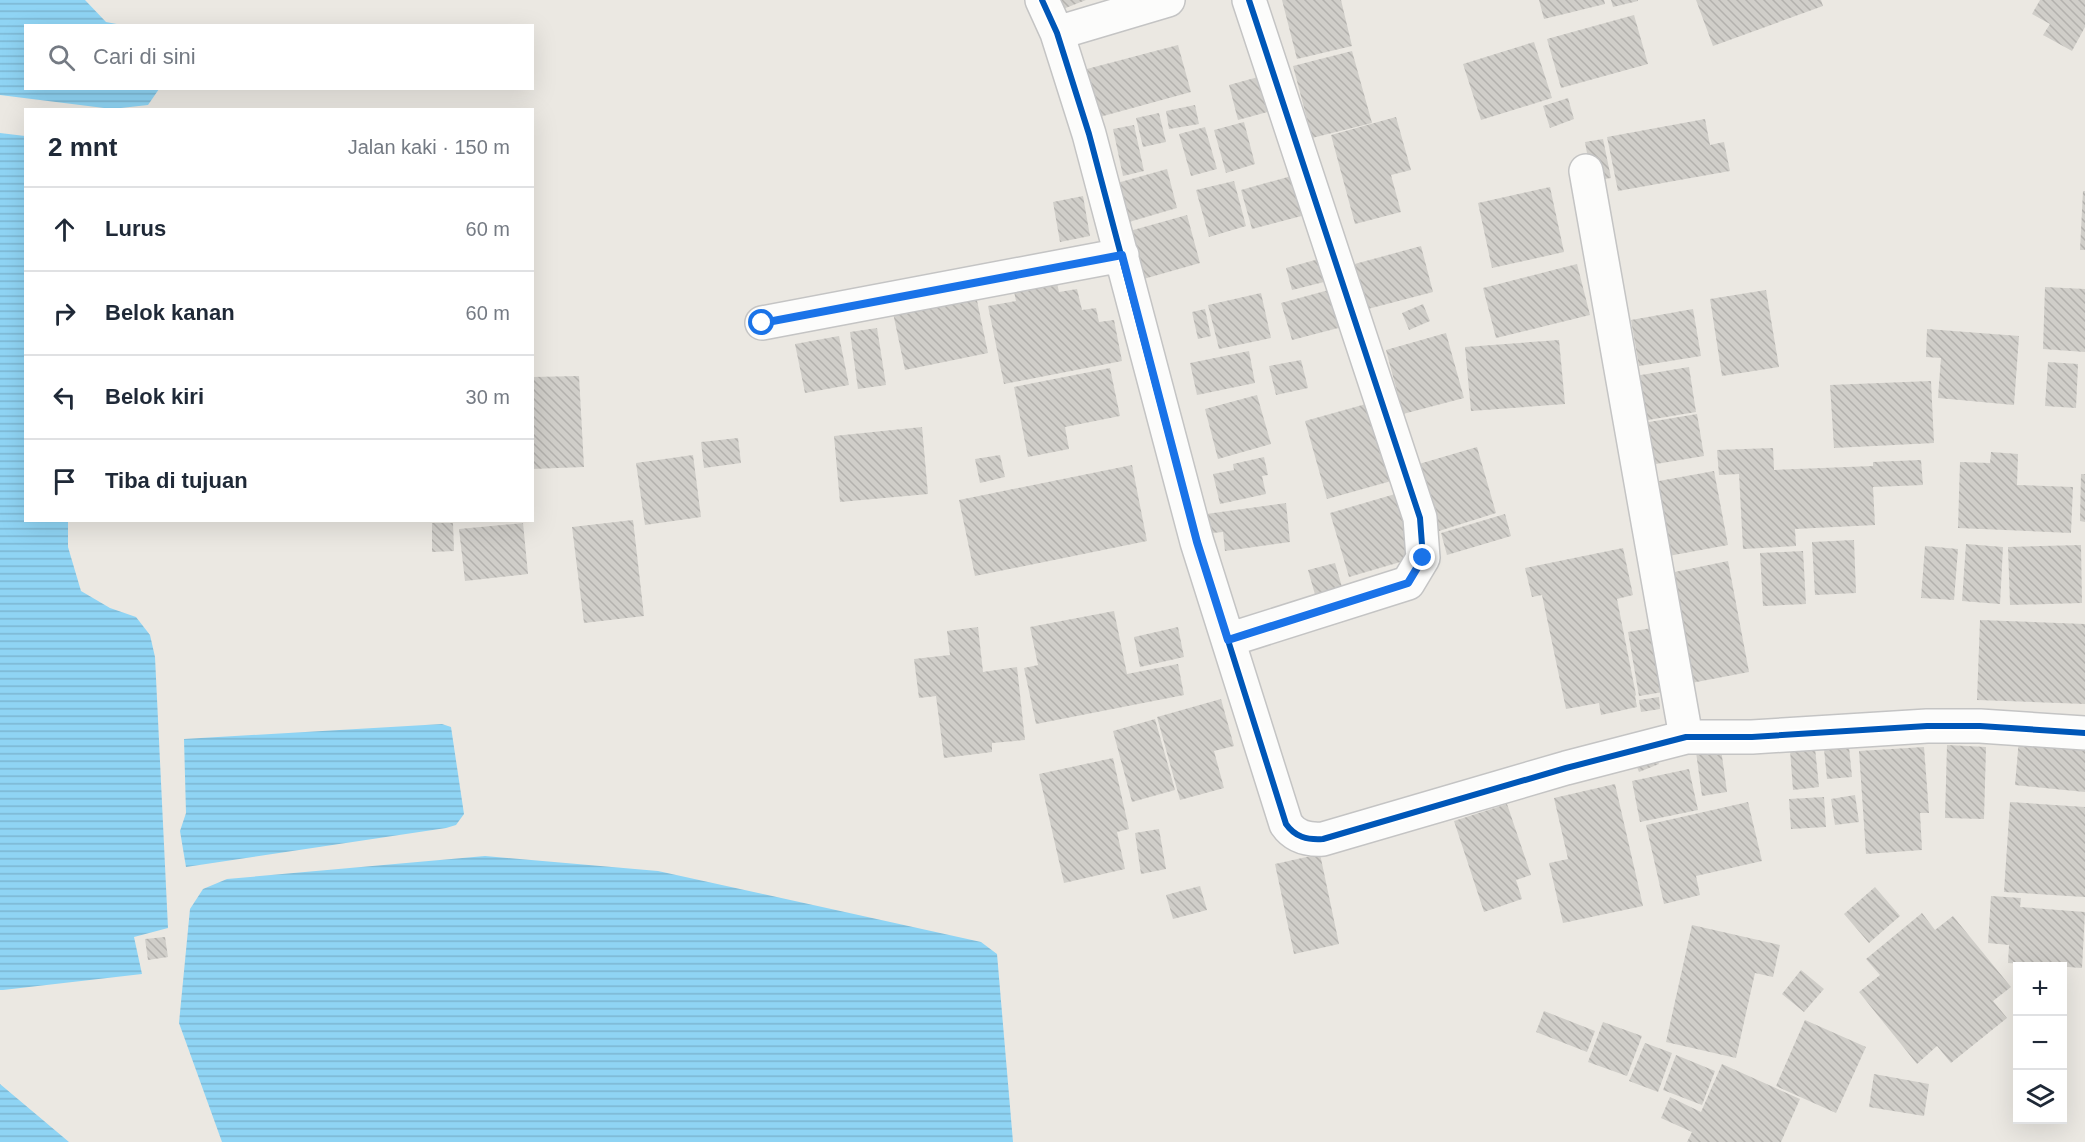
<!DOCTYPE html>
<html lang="id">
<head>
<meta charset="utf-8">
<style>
  :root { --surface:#fff; --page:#f6f6f7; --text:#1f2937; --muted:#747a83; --line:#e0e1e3 }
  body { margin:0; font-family:Arial,sans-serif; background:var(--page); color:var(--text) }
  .controls { position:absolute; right:18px; bottom:18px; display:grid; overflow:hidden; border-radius:0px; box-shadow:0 6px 24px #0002 }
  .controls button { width:54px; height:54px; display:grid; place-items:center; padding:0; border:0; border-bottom:2px solid var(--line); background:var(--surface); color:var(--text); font:30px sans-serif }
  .stop { position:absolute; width:18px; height:18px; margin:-14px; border:4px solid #1a73e8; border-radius:50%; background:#fff }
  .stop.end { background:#1a73e8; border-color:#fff; box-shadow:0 2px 6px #0008 }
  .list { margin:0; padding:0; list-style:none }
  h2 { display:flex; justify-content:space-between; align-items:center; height:78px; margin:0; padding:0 24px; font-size:26px }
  h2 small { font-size:20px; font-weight:400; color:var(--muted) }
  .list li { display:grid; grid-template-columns:39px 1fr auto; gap:18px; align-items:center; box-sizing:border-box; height:84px; padding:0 24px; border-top:2px solid var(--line) }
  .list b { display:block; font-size:22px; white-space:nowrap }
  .list em { font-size:20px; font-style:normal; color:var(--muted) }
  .icon { flex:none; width:33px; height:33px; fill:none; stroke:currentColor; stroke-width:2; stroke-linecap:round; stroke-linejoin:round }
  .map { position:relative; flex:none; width:2085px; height:1142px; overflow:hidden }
  .search { position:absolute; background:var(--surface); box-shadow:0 6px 24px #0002; left:24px; top:24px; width:510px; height:66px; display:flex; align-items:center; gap:15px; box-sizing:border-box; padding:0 21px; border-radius:0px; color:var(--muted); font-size:22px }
  .panel { position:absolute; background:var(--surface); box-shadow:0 6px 24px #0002; left:24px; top:108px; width:510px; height:414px; border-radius:0px }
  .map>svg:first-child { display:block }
</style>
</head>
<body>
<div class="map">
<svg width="2085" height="1142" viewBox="0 0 2085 1142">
  <defs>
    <pattern id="water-rules" width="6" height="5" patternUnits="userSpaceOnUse" patternTransform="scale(1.5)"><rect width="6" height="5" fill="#8fd4f4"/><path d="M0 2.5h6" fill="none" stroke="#7cb6d2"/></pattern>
    <pattern id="building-back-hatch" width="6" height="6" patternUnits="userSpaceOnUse" patternTransform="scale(1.5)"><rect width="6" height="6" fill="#d0cec9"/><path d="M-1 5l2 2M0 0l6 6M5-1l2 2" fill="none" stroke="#b3b1ad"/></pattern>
  </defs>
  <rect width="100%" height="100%" fill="#ebe8e2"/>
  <!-- water -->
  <path fill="url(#water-rules)" d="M 0,0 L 85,0 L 106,22 L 122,25 L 26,26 L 26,88 L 159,89 L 148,105 L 112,109 L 0,95 Z
    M 0,133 L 25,136 L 26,520 L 68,521 L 68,547 L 81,591 L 110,608 L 136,617 L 150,635 L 155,657 L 168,928 L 134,937 L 142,974 L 3,990 L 0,990 Z
    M 442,724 L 451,727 L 464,814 L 456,825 L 446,828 L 186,867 L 180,831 L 186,813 L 184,739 Z
    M 485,856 L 658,871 L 981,942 L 997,954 L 1013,1142 L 222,1142 L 179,1023 L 190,909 L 203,889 L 227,879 Z
    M 0,1084 L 69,1142 L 0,1142 Z"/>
  <!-- building -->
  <path fill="url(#building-back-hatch)" d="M 1054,0 L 1086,0 L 1058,11 Z
    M 1282,0 L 1341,0 L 1352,46 L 1297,59 Z
    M 1539,0 L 1604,0 L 1605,4 L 1544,19 Z
    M 1611,0 L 1638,0 L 1638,1 L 1613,7 Z
    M 1696,0 L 1821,0 L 1823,6 L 1713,46 Z
    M 2040,0 L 2085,0 L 2085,27 L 2072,51 L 2043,35 L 2050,24 L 2032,14 Z
    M 1634,15 L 1648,64 L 1561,88 L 1547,39 Z
    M 1534,42 L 1552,98 L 1481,120 L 1463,64 Z
    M 1178,45 L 1191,92 L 1096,118 L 1083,70 Z
    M 1352,51 L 1372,123 L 1312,138 L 1293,66 Z
    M 1273,73 L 1282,108 L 1238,120 L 1229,85 Z
    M 1568,98 L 1574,119 L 1550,128 L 1543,106 Z
    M 1195,105 L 1199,124 L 1169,129 L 1166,111 Z
    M 1159,113 L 1166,142 L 1143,147 L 1136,118 Z
    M 1396,117 L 1411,170 L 1391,175 L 1401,212 L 1355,224 L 1331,135 Z
    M 1705,119 L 1710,145 L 1724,142 L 1730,171 L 1618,191 L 1607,137 Z
    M 1244,122 L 1255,164 L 1226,173 L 1214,130 Z
    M 1134,125 L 1144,171 L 1123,176 L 1113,129 Z
    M 1205,127 L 1217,169 L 1191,176 L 1179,134 Z
    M 1603,139 L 1611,178 L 1592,181 L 1585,142 Z
    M 1167,169 L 1177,208 L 1129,222 L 1117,183 Z
    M 1302,173 L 1313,213 L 1252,229 L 1241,190 Z
    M 1234,181 L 1246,226 L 1209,237 L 1196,190 Z
    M 1550,187 L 1564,252 L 1492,268 L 1478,203 Z
    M 2083,191 L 2085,191 L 2085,250 L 2080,250 Z
    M 1083,196 L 1090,236 L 1060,242 L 1053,202 Z
    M 1187,215 L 1200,263 L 1140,280 L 1126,232 Z
    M 1421,246 L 1433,292 L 1364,310 L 1351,265 Z
    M 1326,257 L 1332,280 L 1292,290 L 1286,268 Z
    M 1577,264 L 1590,315 L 1496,338 L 1483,288 Z
    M 1055,274 L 1059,292 L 1077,289 L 1082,310 L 1096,308 L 1099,322 L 1114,320 L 1122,361 L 1004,384 L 988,306 L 1016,301 L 1012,282 Z
    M 2045,287 L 2085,289 L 2085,352 L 2043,349 Z
    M 1336,288 L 1346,326 L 1292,340 L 1281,303 Z
    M 1766,290 L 1779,367 L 1722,376 L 1710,299 Z
    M 975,291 L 988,353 L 905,370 L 892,308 Z
    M 1261,293 L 1271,338 L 1219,349 L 1208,305 Z
    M 1423,304 L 1430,321 L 1409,330 L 1402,313 Z
    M 1205,309 L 1211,336 L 1198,339 L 1192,312 Z
    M 1693,309 L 1701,356 L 1639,366 L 1631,320 Z
    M 877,328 L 886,385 L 858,389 L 850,332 Z
    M 1927,329 L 2019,336 L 2014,405 L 1938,398 L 1941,358 L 1926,357 Z
    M 1446,333 L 1464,398 L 1403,414 L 1386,350 Z
    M 839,336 L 849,385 L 805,393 L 795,344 Z
    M 1559,340 L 1565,404 L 1471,411 L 1465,347 Z
    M 1249,351 L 1255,383 L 1197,395 L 1190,363 Z
    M 1301,360 L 1308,388 L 1276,395 L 1269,366 Z
    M 2048,362 L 2078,364 L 2076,408 L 2045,406 Z
    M 1689,367 L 1696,412 L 1642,421 L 1635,376 Z
    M 1110,368 L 1120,416 L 1065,427 L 1069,449 L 1028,457 L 1014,387 Z
    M 579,376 L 584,467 L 532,469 L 532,377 Z
    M 1931,381 L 1934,443 L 1834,448 L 1830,385 Z
    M 1257,395 L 1271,444 L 1218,459 L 1205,409 Z
    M 1373,402 L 1395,480 L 1327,499 L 1305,421 Z
    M 1697,414 L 1704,456 L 1650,465 L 1643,423 Z
    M 922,427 L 928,494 L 840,502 L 834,436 Z
    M 738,438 L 741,463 L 704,468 L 701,442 Z
    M 1477,447 L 1496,513 L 1439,531 L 1419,464 Z
    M 1773,448 L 1774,470 L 1873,466 L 1873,462 L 1921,460 L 1923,485 L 1873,487 L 1875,525 L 1795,529 L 1796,546 L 1743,549 L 1739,474 L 1719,475 L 1717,450 Z
    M 1991,452 L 2018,454 L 2017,485 L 2073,487 L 2071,533 L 1958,528 L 1960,462 L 1990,463 Z
    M 693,455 L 701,517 L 645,525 L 636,463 Z
    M 1000,455 L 1005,477 L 980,483 L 975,459 Z
    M 1264,457 L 1268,475 L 1262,476 L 1266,494 L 1220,504 L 1213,474 L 1234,470 L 1233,464 Z
    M 1132,465 L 1147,541 L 975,576 L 959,500 Z
    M 1714,471 L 1728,545 L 1663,557 L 1648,483 Z
    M 2081,474 L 2085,474 L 2085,522 L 2080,521 Z
    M 1402,492 L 1421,556 L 1349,577 L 1330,513 Z
    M 1286,503 L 1290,542 L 1225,551 L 1223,532 L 1201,534 L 1199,515 Z
    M 1505,514 L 1511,536 L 1447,555 L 1441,533 Z
    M 633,520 L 644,616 L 584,623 L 572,527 Z
    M 432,523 L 453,523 L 454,551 L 432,552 Z
    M 523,523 L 528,574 L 465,581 L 459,529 Z
    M 1854,540 L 1856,593 L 1815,595 L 1812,542 Z
    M 1966,544 L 2003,547 L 2000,604 L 1962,601 Z
    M 2081,545 L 2082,603 L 2010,605 L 2008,547 Z
    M 1925,546 L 1958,549 L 1954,600 L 1921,598 Z
    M 1623,548 L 1633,595 L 1617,599 L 1636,695 L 1635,696 L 1637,707 L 1601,715 L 1599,703 L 1566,709 L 1542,595 L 1532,597 L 1525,568 Z
    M 1803,551 L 1806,604 L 1763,606 L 1760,553 Z
    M 1728,561 L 1749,672 L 1686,684 L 1665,574 Z
    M 1335,563 L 1345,597 L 1318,605 L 1308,570 Z
    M 1114,611 L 1127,674 L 1178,664 L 1184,695 L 1036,724 L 1024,668 L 1038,665 L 1030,627 Z
    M 1980,620 L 2085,624 L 2085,704 L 1977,700 Z
    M 978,627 L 983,672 L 1017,667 L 1025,740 L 992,743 L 992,752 L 944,758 L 936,696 L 919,698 L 914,659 L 950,655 L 947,631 Z
    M 1178,627 L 1184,657 L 1140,667 L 1134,637 Z
    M 1652,628 L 1663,692 L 1639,696 L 1628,632 Z
    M 1659,697 L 1660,709 L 1641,712 L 1639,700 Z
    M 1221,699 L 1234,746 L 1214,751 L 1224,788 L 1180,800 L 1157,717 Z
    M 1155,719 L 1175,790 L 1132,802 L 1113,731 Z
    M 2019,739 L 2085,746 L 2085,792 L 2015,785 Z
    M 1947,745 L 1986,747 L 1984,819 L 1945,818 Z
    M 1849,747 L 1852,777 L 1827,779 L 1824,749 Z
    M 1924,747 L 1929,813 L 1920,813 L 1922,850 L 1866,854 L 1859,751 Z
    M 1815,748 L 1819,787 L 1793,790 L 1790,750 Z
    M 1721,749 L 1727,792 L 1702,796 L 1696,752 Z
    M 1653,752 L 1659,764 L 1639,772 L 1634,760 Z
    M 1113,758 L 1129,829 L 1117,832 L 1125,869 L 1064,883 L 1039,774 Z
    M 1689,769 L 1698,810 L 1640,822 L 1632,781 Z
    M 1615,784 L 1643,906 L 1563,923 L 1549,863 L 1568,859 L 1554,798 Z
    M 1855,795 L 1859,822 L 1835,825 L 1831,799 Z
    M 1824,797 L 1826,827 L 1791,829 L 1789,799 Z
    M 1748,802 L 1762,861 L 1696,876 L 1700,895 L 1664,904 L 1646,825 Z
    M 2010,802 L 2085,807 L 2085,897 L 2004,892 Z
    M 1507,804 L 1531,875 L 1516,880 L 1522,899 L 1484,912 L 1454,821 Z
    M 1159,829 L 1166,869 L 1141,874 L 1135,833 Z
    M 1320,854 L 1339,944 L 1294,954 L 1275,864 Z
    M 1200,886 L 1207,910 L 1173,919 L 1166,895 Z
    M 1875,887 L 1900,916 L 1869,943 L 1844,914 Z
    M 1991,896 L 2021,898 L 2020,907 L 2085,912 L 2082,968 L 2008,963 L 2009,945 L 1988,943 Z
    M 1922,913 L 1935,930 L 1953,916 L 2011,987 L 1993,1001 L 2007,1018 L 1951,1063 L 1937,1046 L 1917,1064 L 1859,992 L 1880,975 L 1866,959 Z
    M 1692,925 L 1780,945 L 1773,977 L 1755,973 L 1736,1058 L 1666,1042 Z
    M 165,937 L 168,957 L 148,960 L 145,939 Z
    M 1801,970 L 1824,989 L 1804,1012 L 1782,994 Z
    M 1544,1011 L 1595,1031 L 1587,1052 L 1536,1032 Z
    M 1805,1020 L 1866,1047 L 1836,1113 L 1776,1086 Z
    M 1603,1022 L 1642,1036 L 1627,1076 L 1588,1062 Z
    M 1645,1043 L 1672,1053 L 1658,1092 L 1629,1081 Z
    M 1676,1055 L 1715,1071 L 1702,1105 L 1663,1090 Z
    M 1722,1064 L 1800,1099 L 1781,1142 L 1687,1142 L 1692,1132 L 1661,1118 L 1670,1097 L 1701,1112 Z
    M 1874,1074 L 1929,1084 L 1924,1116 L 1869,1107 Z"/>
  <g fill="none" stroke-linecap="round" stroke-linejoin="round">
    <!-- minor casing -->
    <g stroke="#c4c4c4" stroke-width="36">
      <path id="minor" d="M 1042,0 L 1057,33 L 1089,134 L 1197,542 L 1286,824 C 1295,837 1307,840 1323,839 L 1566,768 L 1686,737 L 1752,737 L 1927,726 L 1980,726 L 2085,733
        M 1057,33 L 1168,0
        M 1586,171 L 1686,737
        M 762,323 L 1122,255
        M 1228,640 L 1408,583 L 1423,558 L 1420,518 L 1249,0"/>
    </g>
    <!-- minor -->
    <use href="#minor" stroke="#fcfcfb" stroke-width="33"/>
    <!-- cycleway casing -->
    <g stroke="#fff" stroke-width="10">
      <path id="cycleway" d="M 1042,0 L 1057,33 L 1089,134 L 1197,542 L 1286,824 C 1295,837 1307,840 1323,839 L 1566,768 L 1686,737 L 1752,737 L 1927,726 L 1980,726 L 2085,733
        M 1228,640 L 1408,583 L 1423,558 L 1420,518 L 1249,0"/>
    </g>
    <!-- cycleway -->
    <use href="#cycleway" stroke="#0057b8" stroke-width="6"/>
  </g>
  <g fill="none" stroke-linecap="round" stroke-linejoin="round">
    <!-- route -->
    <path stroke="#1a73e8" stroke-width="8" d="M 762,323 L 1122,255 L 1197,542 L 1228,640 L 1408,583 L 1423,558"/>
  </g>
</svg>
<div class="controls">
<button>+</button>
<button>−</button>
<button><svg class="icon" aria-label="layers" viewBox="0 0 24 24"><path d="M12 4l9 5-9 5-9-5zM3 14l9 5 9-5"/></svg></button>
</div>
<div class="stop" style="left:762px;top:323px"></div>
<div class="stop end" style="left:1423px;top:558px"></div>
<div class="search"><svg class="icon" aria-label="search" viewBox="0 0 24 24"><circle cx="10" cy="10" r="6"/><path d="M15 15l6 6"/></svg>Cari di sini</div>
<section class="panel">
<h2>2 mnt<small>Jalan kaki · 150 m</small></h2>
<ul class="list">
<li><svg class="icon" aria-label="ahead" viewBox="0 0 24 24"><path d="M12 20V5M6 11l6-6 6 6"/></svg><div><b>Lurus</b></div><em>60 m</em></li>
<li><svg class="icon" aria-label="right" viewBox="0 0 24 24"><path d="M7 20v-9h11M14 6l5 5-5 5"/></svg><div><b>Belok kanan</b></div><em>60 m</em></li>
<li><svg class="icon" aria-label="left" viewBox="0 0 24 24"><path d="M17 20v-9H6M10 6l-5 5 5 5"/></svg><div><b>Belok kiri</b></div><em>30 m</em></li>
<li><svg class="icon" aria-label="arrive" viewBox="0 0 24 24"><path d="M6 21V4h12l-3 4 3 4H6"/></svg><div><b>Tiba di tujuan</b></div></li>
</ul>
</section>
</div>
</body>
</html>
